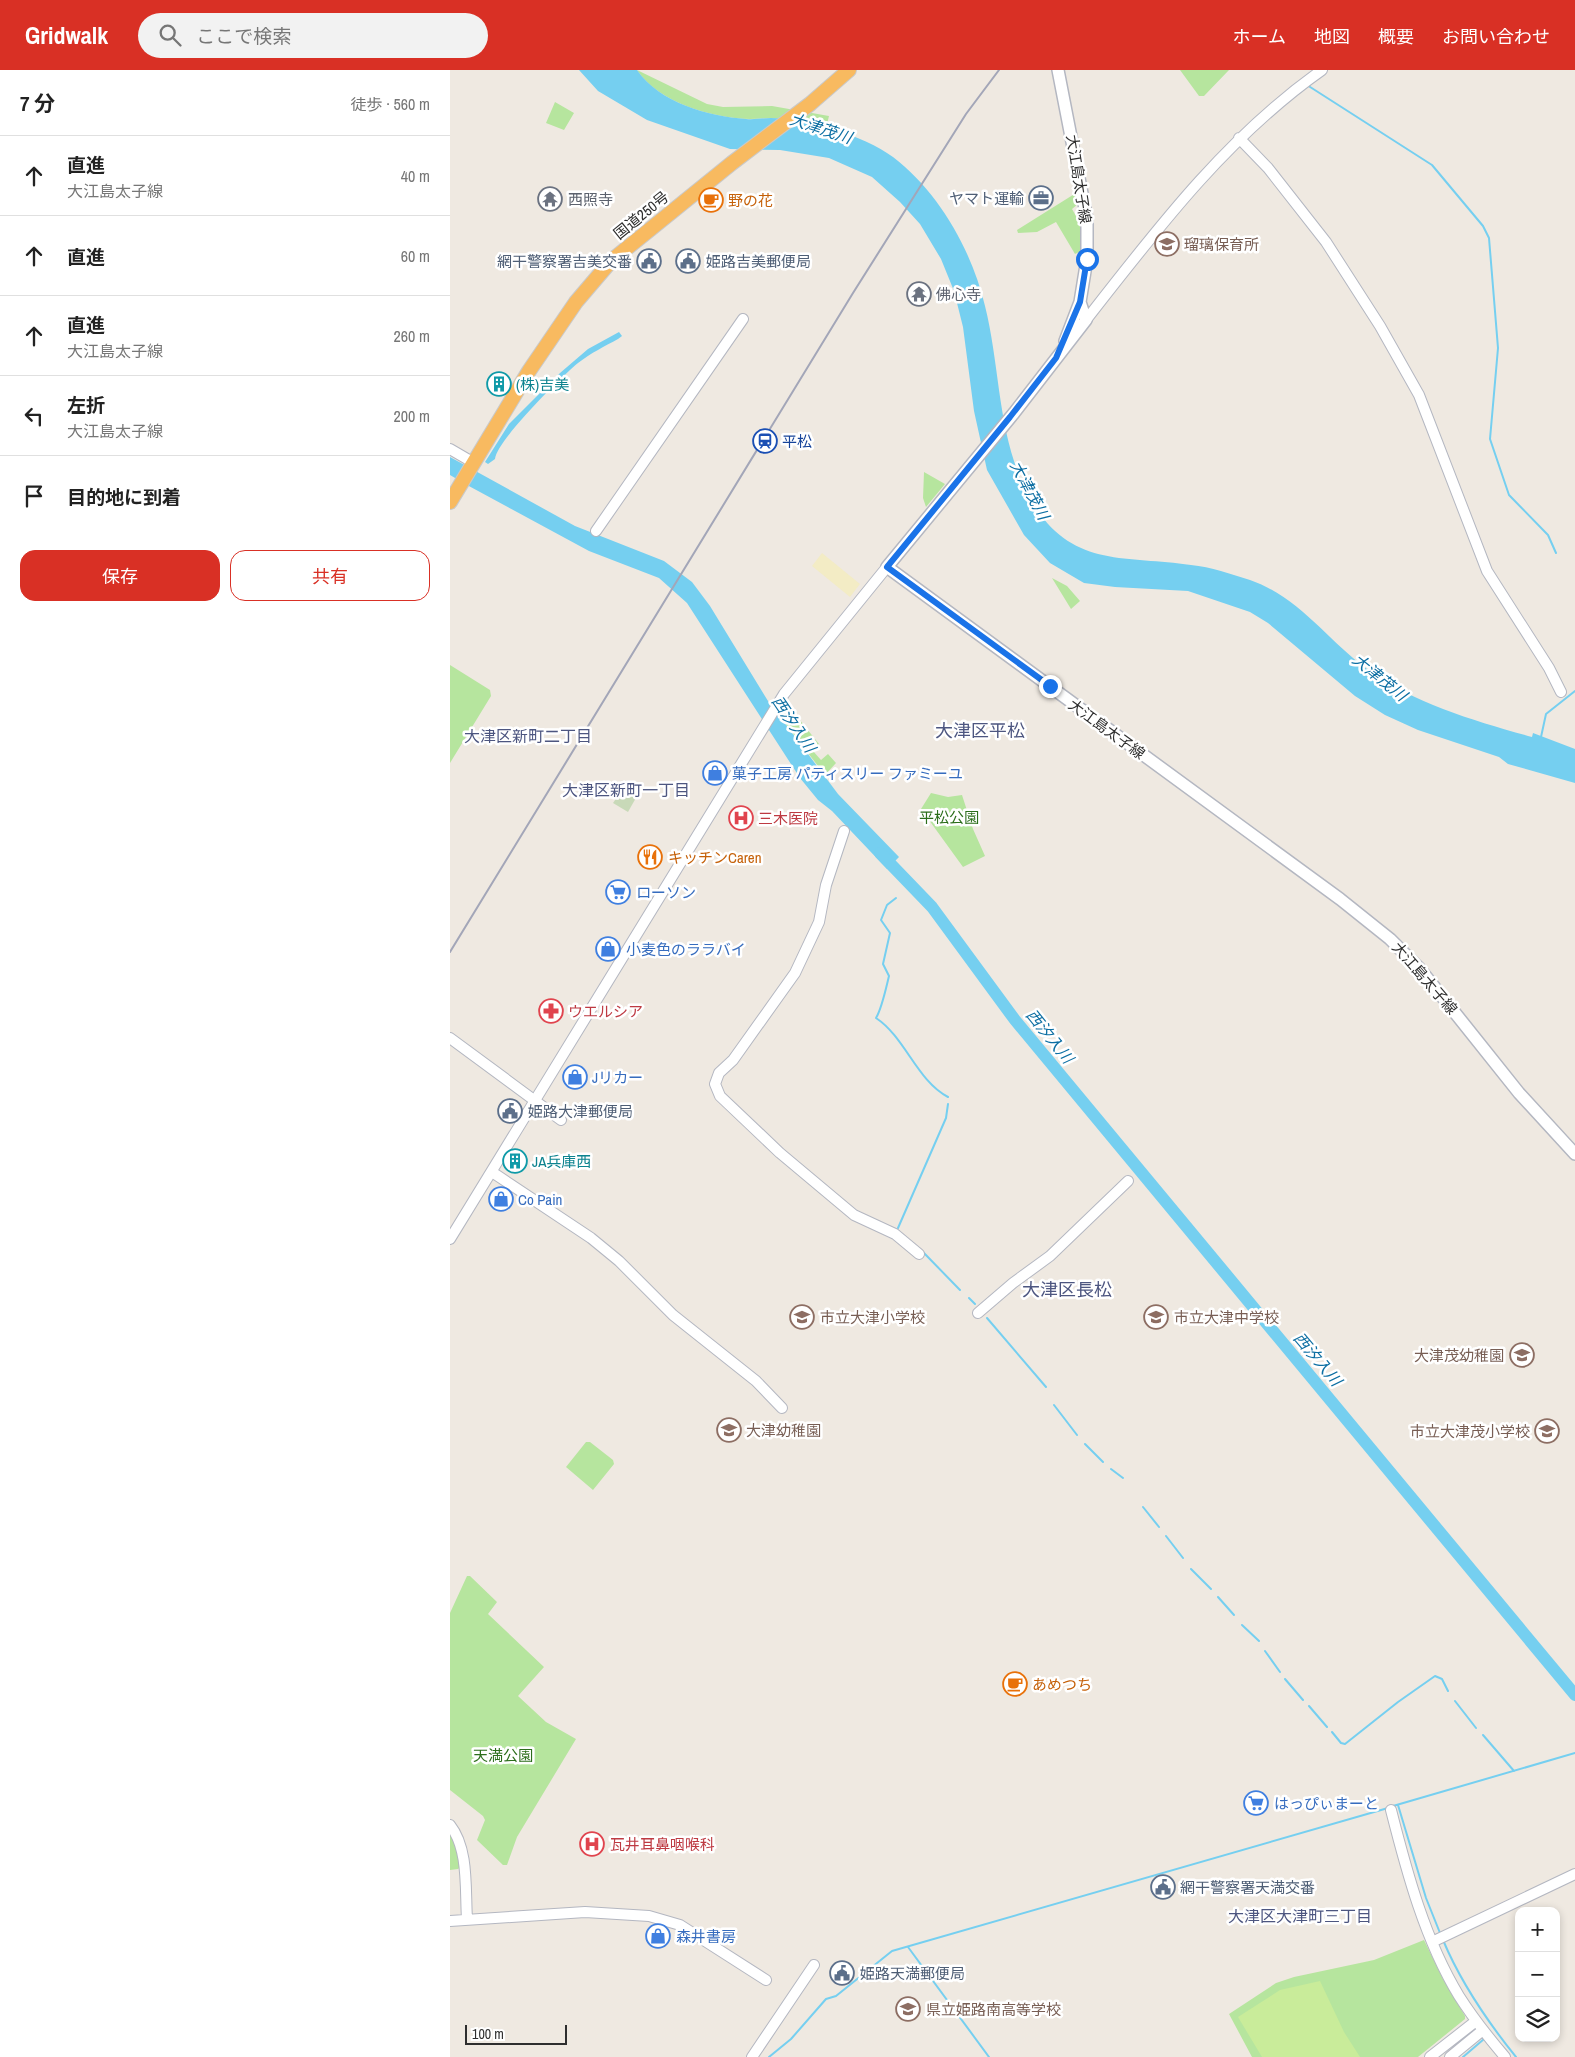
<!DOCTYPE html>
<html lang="ja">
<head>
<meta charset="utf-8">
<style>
  :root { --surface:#fff; --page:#f2f2f2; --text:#222; --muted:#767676; --line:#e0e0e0; --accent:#d93025 }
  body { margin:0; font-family:"Archivo Narrow","Noto Sans JP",sans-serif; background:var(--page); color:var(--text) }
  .controls { position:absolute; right:15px; bottom:15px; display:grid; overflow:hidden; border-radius:10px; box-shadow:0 2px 8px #0003 }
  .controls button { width:45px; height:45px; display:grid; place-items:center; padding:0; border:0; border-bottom:1px solid var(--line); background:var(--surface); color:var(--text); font:25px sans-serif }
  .scale { position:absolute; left:15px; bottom:12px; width:102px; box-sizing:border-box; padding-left:5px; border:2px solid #2e2e2e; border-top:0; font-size:14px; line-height:18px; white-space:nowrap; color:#2e2e2e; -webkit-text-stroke:4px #fff; paint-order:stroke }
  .stop { position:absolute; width:15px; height:15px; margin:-11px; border:4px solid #1a73e8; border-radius:50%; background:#fff }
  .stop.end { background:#1a73e8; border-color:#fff; box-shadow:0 1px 5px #0008 }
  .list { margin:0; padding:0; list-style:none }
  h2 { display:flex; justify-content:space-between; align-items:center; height:65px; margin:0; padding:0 20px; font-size:21px }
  h2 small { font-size:16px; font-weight:400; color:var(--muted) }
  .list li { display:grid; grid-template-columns:32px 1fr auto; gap:15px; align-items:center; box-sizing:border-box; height:80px; padding:0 20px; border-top:1px solid var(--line) }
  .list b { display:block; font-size:19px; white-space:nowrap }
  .list p { margin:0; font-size:16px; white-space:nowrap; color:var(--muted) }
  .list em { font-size:16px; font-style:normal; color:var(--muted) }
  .actions { display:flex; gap:10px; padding:15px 20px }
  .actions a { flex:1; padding:11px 0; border:1px solid var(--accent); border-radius:15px; text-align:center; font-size:18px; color:var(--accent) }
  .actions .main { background:var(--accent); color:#fff }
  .icon { flex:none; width:28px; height:28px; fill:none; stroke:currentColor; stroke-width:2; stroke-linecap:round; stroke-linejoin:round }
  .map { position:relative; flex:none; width:1125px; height:1987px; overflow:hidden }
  header { display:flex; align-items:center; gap:30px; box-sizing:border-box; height:70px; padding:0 25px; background:var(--accent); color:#fff }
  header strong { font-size:24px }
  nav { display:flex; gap:28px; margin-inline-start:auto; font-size:18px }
  .search { width:350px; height:45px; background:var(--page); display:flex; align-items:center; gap:12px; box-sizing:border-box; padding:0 18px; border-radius:28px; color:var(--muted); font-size:19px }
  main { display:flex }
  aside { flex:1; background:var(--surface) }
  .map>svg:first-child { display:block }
</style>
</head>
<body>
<header>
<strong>Gridwalk</strong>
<div class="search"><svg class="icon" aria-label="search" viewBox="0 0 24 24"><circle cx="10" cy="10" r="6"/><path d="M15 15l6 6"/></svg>ここで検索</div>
<nav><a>ホーム</a><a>地図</a><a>概要</a><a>お問い合わせ</a></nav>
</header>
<main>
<aside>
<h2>7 分<small>徒歩 · 560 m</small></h2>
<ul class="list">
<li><svg class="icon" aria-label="ahead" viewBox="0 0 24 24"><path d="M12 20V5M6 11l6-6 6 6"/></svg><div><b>直進</b><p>大江島太子線</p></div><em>40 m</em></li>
<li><svg class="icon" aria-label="ahead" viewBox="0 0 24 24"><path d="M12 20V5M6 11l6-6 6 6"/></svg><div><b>直進</b></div><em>60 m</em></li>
<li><svg class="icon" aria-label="ahead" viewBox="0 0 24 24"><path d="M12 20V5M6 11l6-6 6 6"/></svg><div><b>直進</b><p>大江島太子線</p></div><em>260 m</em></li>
<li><svg class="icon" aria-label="left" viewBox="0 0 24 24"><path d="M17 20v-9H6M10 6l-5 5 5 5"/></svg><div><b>左折</b><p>大江島太子線</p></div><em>200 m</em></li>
<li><svg class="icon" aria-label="arrive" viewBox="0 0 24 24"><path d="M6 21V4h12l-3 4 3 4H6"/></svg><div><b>目的地に到着</b></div></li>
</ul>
<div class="actions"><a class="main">保存</a><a>共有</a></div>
</aside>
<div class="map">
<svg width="1125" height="1987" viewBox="0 0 1125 1987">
  <rect width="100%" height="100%" fill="#efe9e1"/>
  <!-- green -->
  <path fill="#b6e59e" d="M 187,0 L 257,34 L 273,37 L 322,36 L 379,46 L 376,58 C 359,54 341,50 323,48 C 316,48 308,49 300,49 C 262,48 209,33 187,0 Z
    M 730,0 L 779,0 L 754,26 L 749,26 Z
    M 105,32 L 124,43 L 114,60 L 96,53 Z
    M 626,123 L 628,134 L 622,139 L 630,153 L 631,181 L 625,184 L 606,152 L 587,162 L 568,163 L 567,160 Z
    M 474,402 L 495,414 L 476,437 L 473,428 Z
    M 602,508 L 617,516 L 630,531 L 621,539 Z
    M 0,595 L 40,620 L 41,626 L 0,693 Z
    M 337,634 L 369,674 L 363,681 L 371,690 L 378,684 L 386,693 L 375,705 L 330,647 Z
    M 481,723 L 498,727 L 512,725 L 523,759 L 535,786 L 513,797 L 471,739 Z
    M 136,1372 L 140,1372 L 163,1390 L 164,1394 L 143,1420 L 116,1397 Z
    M 17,1506 L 20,1506 L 47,1532 L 38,1544 L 94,1597 L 68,1626 L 96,1652 L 126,1669 L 67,1767 L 57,1795 L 53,1795 L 27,1770 L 35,1750 L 33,1746 L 0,1720 L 0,1543 Z
    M 0,1761 L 7,1772 L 11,1796 L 8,1799 L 0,1800 Z
    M 974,1870 L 993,1909 L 1015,1946 L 1015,1949 L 968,1987 L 802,1987 L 779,1944 L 826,1913 L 844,1907 L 924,1890 Z"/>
  <!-- sand -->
  <path fill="#f3ecc5" d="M 372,483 L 410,514 L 400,527 L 362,496 Z"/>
  <!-- cemetery -->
  <path fill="#c8d9b8" d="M 178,711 L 191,719 L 178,742 L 163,733 Z"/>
  <!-- pitch -->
  <path fill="#c9ec9a" d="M 870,1911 L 894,1962 L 910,1987 L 812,1987 L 788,1947 L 830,1920 Z"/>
  <!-- water -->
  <path fill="#75cff0" d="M 129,0 L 187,0 C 210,33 258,46 296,49 C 304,50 313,48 321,48 C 358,49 413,65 443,87 C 489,122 522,181 535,236 C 551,300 547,369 580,428 C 619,499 674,485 741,495 C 761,497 781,504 800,510 C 849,527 877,570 917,599 C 965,634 1025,651 1082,667 L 1083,663 L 1125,679 L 1125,713 L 1058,694 L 1049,687 L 968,660 L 935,645 L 905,626 L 818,553 L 800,542 L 738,521 L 665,517 L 634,513 L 600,493 L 574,465 L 537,400 L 524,341 L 513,257 L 504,221 L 491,189 L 470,154 L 450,132 L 422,107 L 379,88 L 330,80 L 280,79 L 197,50 L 148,21 Z
    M 169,262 L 172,266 L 168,269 C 155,276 141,283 128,293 C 112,306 47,370 45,389 L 38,394 L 35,392 L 59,354 L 110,303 L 138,279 Z
    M 0,387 L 125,456 L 214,491 L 242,512 L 260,536 L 318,631 L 355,680 L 388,724 L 449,787 L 437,799 L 382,741 L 368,730 L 350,708 L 237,533 L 209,508 L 139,481 L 17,415 L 0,405 Z"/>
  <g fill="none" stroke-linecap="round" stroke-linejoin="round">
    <!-- stream -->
    <path stroke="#75cff0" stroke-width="2" d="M 857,15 L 982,95 L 1033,156 L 1039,168 L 1048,278 L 1040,369 L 1059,425 L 1098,465 L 1106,483
      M 1091,667 L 1096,644 L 1125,621
      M 446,828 L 437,835 L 431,850 L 440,863 L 433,894 L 439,906 C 436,918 432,938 426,948 C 455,967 467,1011 498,1027
      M 448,1158 L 496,1048 L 498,1034
      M 473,1182 L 510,1220
      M 519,1228 L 525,1234
      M 537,1248 L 596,1317
      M 604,1335 L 627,1365
      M 635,1374 L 653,1392
      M 661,1399 L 673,1408
      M 693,1437 L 709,1457
      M 716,1466 L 733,1488
      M 741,1499 L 761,1519
      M 768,1527 L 784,1545
      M 792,1555 L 809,1571
      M 815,1581 L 830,1602
      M 835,1609 L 853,1630
      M 1005,1631 L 1026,1658
      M 859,1636 L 877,1657
      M 882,1662 L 891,1673 L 895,1674 L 948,1632 L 985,1606 L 992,1609 L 998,1621
      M 1033,1665 L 1064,1701
      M 948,1735 L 976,1828 L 990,1863
      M 943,1736 L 1125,1683
      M 993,1870 C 1011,1913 1037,1951 1066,1987
      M 458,1877 L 539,1987
      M 319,1987 L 341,1969 L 376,1929 L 386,1926 L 442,1881 L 938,1738
      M 1013,1987 L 1034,1969"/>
    <!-- river -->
    <path stroke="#75cff0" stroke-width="12" d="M 430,783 L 482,837 L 565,950 L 1125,1625"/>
    <!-- tertiary casing -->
    <g stroke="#b4b7c1" stroke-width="12">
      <path id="tertiary" d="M 789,68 L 818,98 L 876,172 L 930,256 L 969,325 L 1037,501 L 1099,598 L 1111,622
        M 636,250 C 707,159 777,67 872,0
        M 0,379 L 24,393
        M 146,461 L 293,249
        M 394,761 L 376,815 L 369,852 L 345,903 L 283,990 L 269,1003 L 265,1014 L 270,1026 L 330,1083 L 404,1145 L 445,1164 L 469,1184
        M 0,968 L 111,1050
        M 42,1102 L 141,1168 L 169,1191 L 223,1245 L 306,1311 L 332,1338
        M 0,1169 L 334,624 L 437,497
        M 528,1243 L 563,1213 L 600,1186 L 678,1111
        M 941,1740 C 957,1803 975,1870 1009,1926 C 1023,1948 1038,1967 1055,1987
        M 0,1755 C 19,1779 15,1819 17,1849
        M 0,1851 L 135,1842 L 199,1846 L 230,1855 L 316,1910
        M 982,1872 L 1125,1804
        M 302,1987 L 364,1895
        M 980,1987 L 1026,1951
        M 1000,1987 L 1033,1960"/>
    </g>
    <!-- secondary casing -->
    <g stroke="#b4b7c1" stroke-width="14">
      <path id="secondary" d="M 608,0 L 637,149 L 637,189 L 630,232 L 636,250 L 564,343 L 437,497 L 890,829 L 940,869 L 970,899 L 1069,1023 L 1125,1084
        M 615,271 L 630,232"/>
    </g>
    <!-- trunk casing -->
    <g stroke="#c9c9c9" stroke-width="16">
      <path id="trunk" d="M 0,432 L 79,301 L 126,232 L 161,191 L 282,93 L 360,34 L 399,0"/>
    </g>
    <!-- tertiary -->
    <use href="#tertiary" stroke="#fff" stroke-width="10"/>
    <!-- secondary -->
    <use href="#secondary" stroke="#fff" stroke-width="11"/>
    <!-- trunk -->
    <use href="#trunk" stroke="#f8ba60" stroke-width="14"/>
    <!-- rail -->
    <path stroke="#a3a6b8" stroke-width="2" d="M 0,882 L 403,223 L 516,44 L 549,0"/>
  </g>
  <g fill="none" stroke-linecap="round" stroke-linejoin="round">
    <!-- route -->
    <path stroke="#1a73e8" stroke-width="6" d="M 600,616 L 437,497 L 560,347 L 606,288 L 630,232 L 637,189"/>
  </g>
  <!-- icons -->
  <defs>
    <g id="office-ring" transform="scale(1.25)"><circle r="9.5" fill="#fff" stroke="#5c6f8a" stroke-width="1.5"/><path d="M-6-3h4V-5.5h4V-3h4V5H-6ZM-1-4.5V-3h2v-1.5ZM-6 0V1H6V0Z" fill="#5c6f8a"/></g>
    <g id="temple-ring" transform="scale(1.25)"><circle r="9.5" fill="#fff" stroke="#6b7280" stroke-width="1.5"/><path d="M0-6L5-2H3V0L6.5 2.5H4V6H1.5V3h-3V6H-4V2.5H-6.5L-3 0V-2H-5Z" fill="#6b7280"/></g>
    <g id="cafe-ring" transform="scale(1.25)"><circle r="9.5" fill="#fff" stroke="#e8710a" stroke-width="1.5"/><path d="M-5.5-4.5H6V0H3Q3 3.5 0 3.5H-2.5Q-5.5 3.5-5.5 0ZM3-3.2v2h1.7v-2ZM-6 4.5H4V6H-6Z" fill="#e8710a"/></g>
    <g id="school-ring" transform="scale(1.25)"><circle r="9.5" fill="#fff" stroke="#8d6e63" stroke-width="1.5"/><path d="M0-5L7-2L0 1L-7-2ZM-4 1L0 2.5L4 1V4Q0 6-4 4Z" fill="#8d6e63"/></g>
    <g id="civic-ring" transform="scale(1.25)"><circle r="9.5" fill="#fff" stroke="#5c6f8a" stroke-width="1.5"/><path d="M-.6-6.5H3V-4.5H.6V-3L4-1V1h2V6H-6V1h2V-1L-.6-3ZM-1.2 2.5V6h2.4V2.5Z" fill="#5c6f8a"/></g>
    <g id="building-ring" transform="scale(1.25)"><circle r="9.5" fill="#fff" stroke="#0f9aa8" stroke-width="1.5"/><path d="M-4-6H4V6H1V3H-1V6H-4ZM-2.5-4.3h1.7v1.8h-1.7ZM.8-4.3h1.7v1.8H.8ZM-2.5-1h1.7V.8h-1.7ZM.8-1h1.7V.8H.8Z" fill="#0f9aa8"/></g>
    <g id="station-ring" transform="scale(1.25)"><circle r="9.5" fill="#fff" stroke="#1a4fb4" stroke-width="1.5"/><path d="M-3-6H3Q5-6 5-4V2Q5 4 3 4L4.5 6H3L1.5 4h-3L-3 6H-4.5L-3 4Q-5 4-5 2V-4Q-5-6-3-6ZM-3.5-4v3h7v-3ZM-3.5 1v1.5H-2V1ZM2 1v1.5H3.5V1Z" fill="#1a4fb4"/></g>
    <g id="shop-ring" transform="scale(1.25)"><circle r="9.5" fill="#fff" stroke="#3f7fe0" stroke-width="1.5"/><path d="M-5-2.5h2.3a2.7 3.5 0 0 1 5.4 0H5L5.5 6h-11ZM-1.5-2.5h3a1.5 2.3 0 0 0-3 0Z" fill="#3f7fe0"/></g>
    <g id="hospital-ring" transform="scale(1.25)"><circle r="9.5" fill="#fff" stroke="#e0444e" stroke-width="1.5"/><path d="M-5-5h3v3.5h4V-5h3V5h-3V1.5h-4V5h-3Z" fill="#e0444e"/></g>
    <g id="restaurant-ring" transform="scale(1.25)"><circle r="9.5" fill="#fff" stroke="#e8710a" stroke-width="1.5"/><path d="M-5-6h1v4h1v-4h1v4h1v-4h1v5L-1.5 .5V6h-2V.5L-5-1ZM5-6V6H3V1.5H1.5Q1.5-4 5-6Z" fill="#e8710a"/></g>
    <g id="supermarket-ring" transform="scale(1.25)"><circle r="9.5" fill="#fff" stroke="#3f7fe0" stroke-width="1.5"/><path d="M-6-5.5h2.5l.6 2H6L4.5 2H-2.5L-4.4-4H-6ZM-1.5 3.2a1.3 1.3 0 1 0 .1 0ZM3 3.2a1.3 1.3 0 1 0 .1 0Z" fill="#3f7fe0"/></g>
    <g id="pharmacy-ring" transform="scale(1.25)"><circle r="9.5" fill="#fff" stroke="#e0444e" stroke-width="1.5"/><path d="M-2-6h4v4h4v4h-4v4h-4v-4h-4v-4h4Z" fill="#e0444e"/></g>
  </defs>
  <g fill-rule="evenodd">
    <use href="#office-ring" x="591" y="128"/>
    <use href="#temple-ring" x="100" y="129"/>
    <use href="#cafe-ring" x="261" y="130"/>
    <use href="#school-ring" x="717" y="174"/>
    <use href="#civic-ring" x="199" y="191"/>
    <use href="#civic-ring" x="238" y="191"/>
    <use href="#temple-ring" x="469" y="224"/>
    <use href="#building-ring" x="49" y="314"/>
    <use href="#station-ring" x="315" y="371"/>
    <use href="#shop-ring" x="265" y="703"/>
    <use href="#hospital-ring" x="291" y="748"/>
    <use href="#restaurant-ring" x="200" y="787"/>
    <use href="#supermarket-ring" x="168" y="822"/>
    <use href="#shop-ring" x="158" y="879"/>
    <use href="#pharmacy-ring" x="101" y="941"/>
    <use href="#shop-ring" x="125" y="1007"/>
    <use href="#civic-ring" x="60" y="1041"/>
    <use href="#building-ring" x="65" y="1091"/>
    <use href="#shop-ring" x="51" y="1129"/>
    <use href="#school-ring" x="352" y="1247"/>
    <use href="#school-ring" x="706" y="1247"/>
    <use href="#school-ring" x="1072" y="1285"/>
    <use href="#school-ring" x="279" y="1360"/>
    <use href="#school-ring" x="1097" y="1361"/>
    <use href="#cafe-ring" x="565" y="1614"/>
    <use href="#supermarket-ring" x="806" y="1733"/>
    <use href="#hospital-ring" x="142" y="1774"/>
    <use href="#civic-ring" x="713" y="1817"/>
    <use href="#shop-ring" x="208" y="1866"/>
    <use href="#civic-ring" x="392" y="1903"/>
    <use href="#school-ring" x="458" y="1939"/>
  </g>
  <g text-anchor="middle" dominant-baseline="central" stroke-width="5" stroke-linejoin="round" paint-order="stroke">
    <!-- street labels -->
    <g font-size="15" fill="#2e2e2e" stroke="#fff">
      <text transform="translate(629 109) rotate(81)">大江島太子線</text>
      <text transform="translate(191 145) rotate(-39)">国道250号</text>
      <text transform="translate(657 659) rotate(36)">大江島太子線</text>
      <text transform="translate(975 908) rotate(49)">大江島太子線</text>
    </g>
    <!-- service labels -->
    <g font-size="15" fill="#4e5e75" stroke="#fff" text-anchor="start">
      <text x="574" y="128" text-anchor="end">ヤマト運輸</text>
      <text x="182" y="191" text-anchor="end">網干警察署吉美交番</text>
      <text x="256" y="191">姫路吉美郵便局</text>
      <text x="78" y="1041">姫路大津郵便局</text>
      <text x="730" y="1817">網干警察署天満交番</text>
      <text x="410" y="1903">姫路天満郵便局</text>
    </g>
    <!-- worship labels -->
    <g font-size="15" fill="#5b616d" stroke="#fff" text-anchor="start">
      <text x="118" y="129">西照寺</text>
      <text x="486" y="224">佛心寺</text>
    </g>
    <!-- food labels -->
    <g font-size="15" fill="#c56008" stroke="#fff" text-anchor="start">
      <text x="278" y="130">野の花</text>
      <text x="218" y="787">キッチンCaren</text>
      <text x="582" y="1614">あめつち</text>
    </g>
    <!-- education labels -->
    <g font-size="15" fill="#785e54" stroke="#fff" text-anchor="start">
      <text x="734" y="174">瑠璃保育所</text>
      <text x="370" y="1247">市立大津小学校</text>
      <text x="724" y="1247">市立大津中学校</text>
      <text x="1054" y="1285" text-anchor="end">大津茂幼稚園</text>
      <text x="296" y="1360">大津幼稚園</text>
      <text x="1080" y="1361" text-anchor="end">市立大津茂小学校</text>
      <text x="476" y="1939">県立姫路南高等学校</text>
    </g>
    <!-- culture labels -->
    <g font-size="15" fill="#0d838f" stroke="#fff" text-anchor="start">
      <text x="66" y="314">(株)吉美</text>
      <text x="82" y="1091">JA兵庫西</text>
    </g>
    <!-- transit labels -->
    <g font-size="15" fill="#164399" stroke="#fff" text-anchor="start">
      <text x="332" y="371">平松</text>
    </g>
    <!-- shop labels -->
    <g font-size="15" fill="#366cbe" stroke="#fff" text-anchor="start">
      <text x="282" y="703">菓子工房 パティスリー ファミーユ</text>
      <text x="186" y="822">ローソン</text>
      <text x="176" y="879">小麦色のララバイ</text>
      <text x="142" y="1007">Jリカー</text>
      <text x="68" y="1129">Co Pain</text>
      <text x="824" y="1733">はっぴぃまーと</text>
      <text x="226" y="1866">森井書房</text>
    </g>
    <!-- park labels -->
    <g font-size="15" fill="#2c6e1b" stroke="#fff">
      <text x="499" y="747">平松公園</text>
      <text x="53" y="1685">天満公園</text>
    </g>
    <!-- health labels -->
    <g font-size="15" fill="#be3a42" stroke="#fff" text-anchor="start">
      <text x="308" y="748">三木医院</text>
      <text x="118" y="941">ウエルシア</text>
      <text x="160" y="1774">瓦井耳鼻咽喉科</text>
    </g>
    <!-- water labels -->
    <g font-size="16" font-style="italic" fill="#0d6fa3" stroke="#fff">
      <text transform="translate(371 58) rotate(18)">大津茂川</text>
      <text transform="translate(580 420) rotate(62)">大津茂川</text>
      <text transform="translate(930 607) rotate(39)">大津茂川</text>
      <text transform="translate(344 654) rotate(56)">西汐入川</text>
      <text transform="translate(600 966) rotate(51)">西汐入川</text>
      <text transform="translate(868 1289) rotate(50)">西汐入川</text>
    </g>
    <!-- neighbourhood labels -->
    <g font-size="16" fill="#4d5680" stroke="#fff">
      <text x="78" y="666">大津区新町二丁目</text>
      <text x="176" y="720">大津区新町一丁目</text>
      <text x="850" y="1846">大津区大津町三丁目</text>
    </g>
    <!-- quarter labels -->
    <g font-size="18" fill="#4d5680" stroke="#fff">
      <text x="530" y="660">大津区平松</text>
      <text x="617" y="1219">大津区長松</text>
    </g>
  </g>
</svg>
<div class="controls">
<button>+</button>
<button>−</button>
<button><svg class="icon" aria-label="layers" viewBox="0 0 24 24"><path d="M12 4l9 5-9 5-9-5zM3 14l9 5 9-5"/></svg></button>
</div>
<div class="scale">100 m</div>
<div class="stop" style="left:637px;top:189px"></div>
<div class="stop end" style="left:600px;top:616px"></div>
</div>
</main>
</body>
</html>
